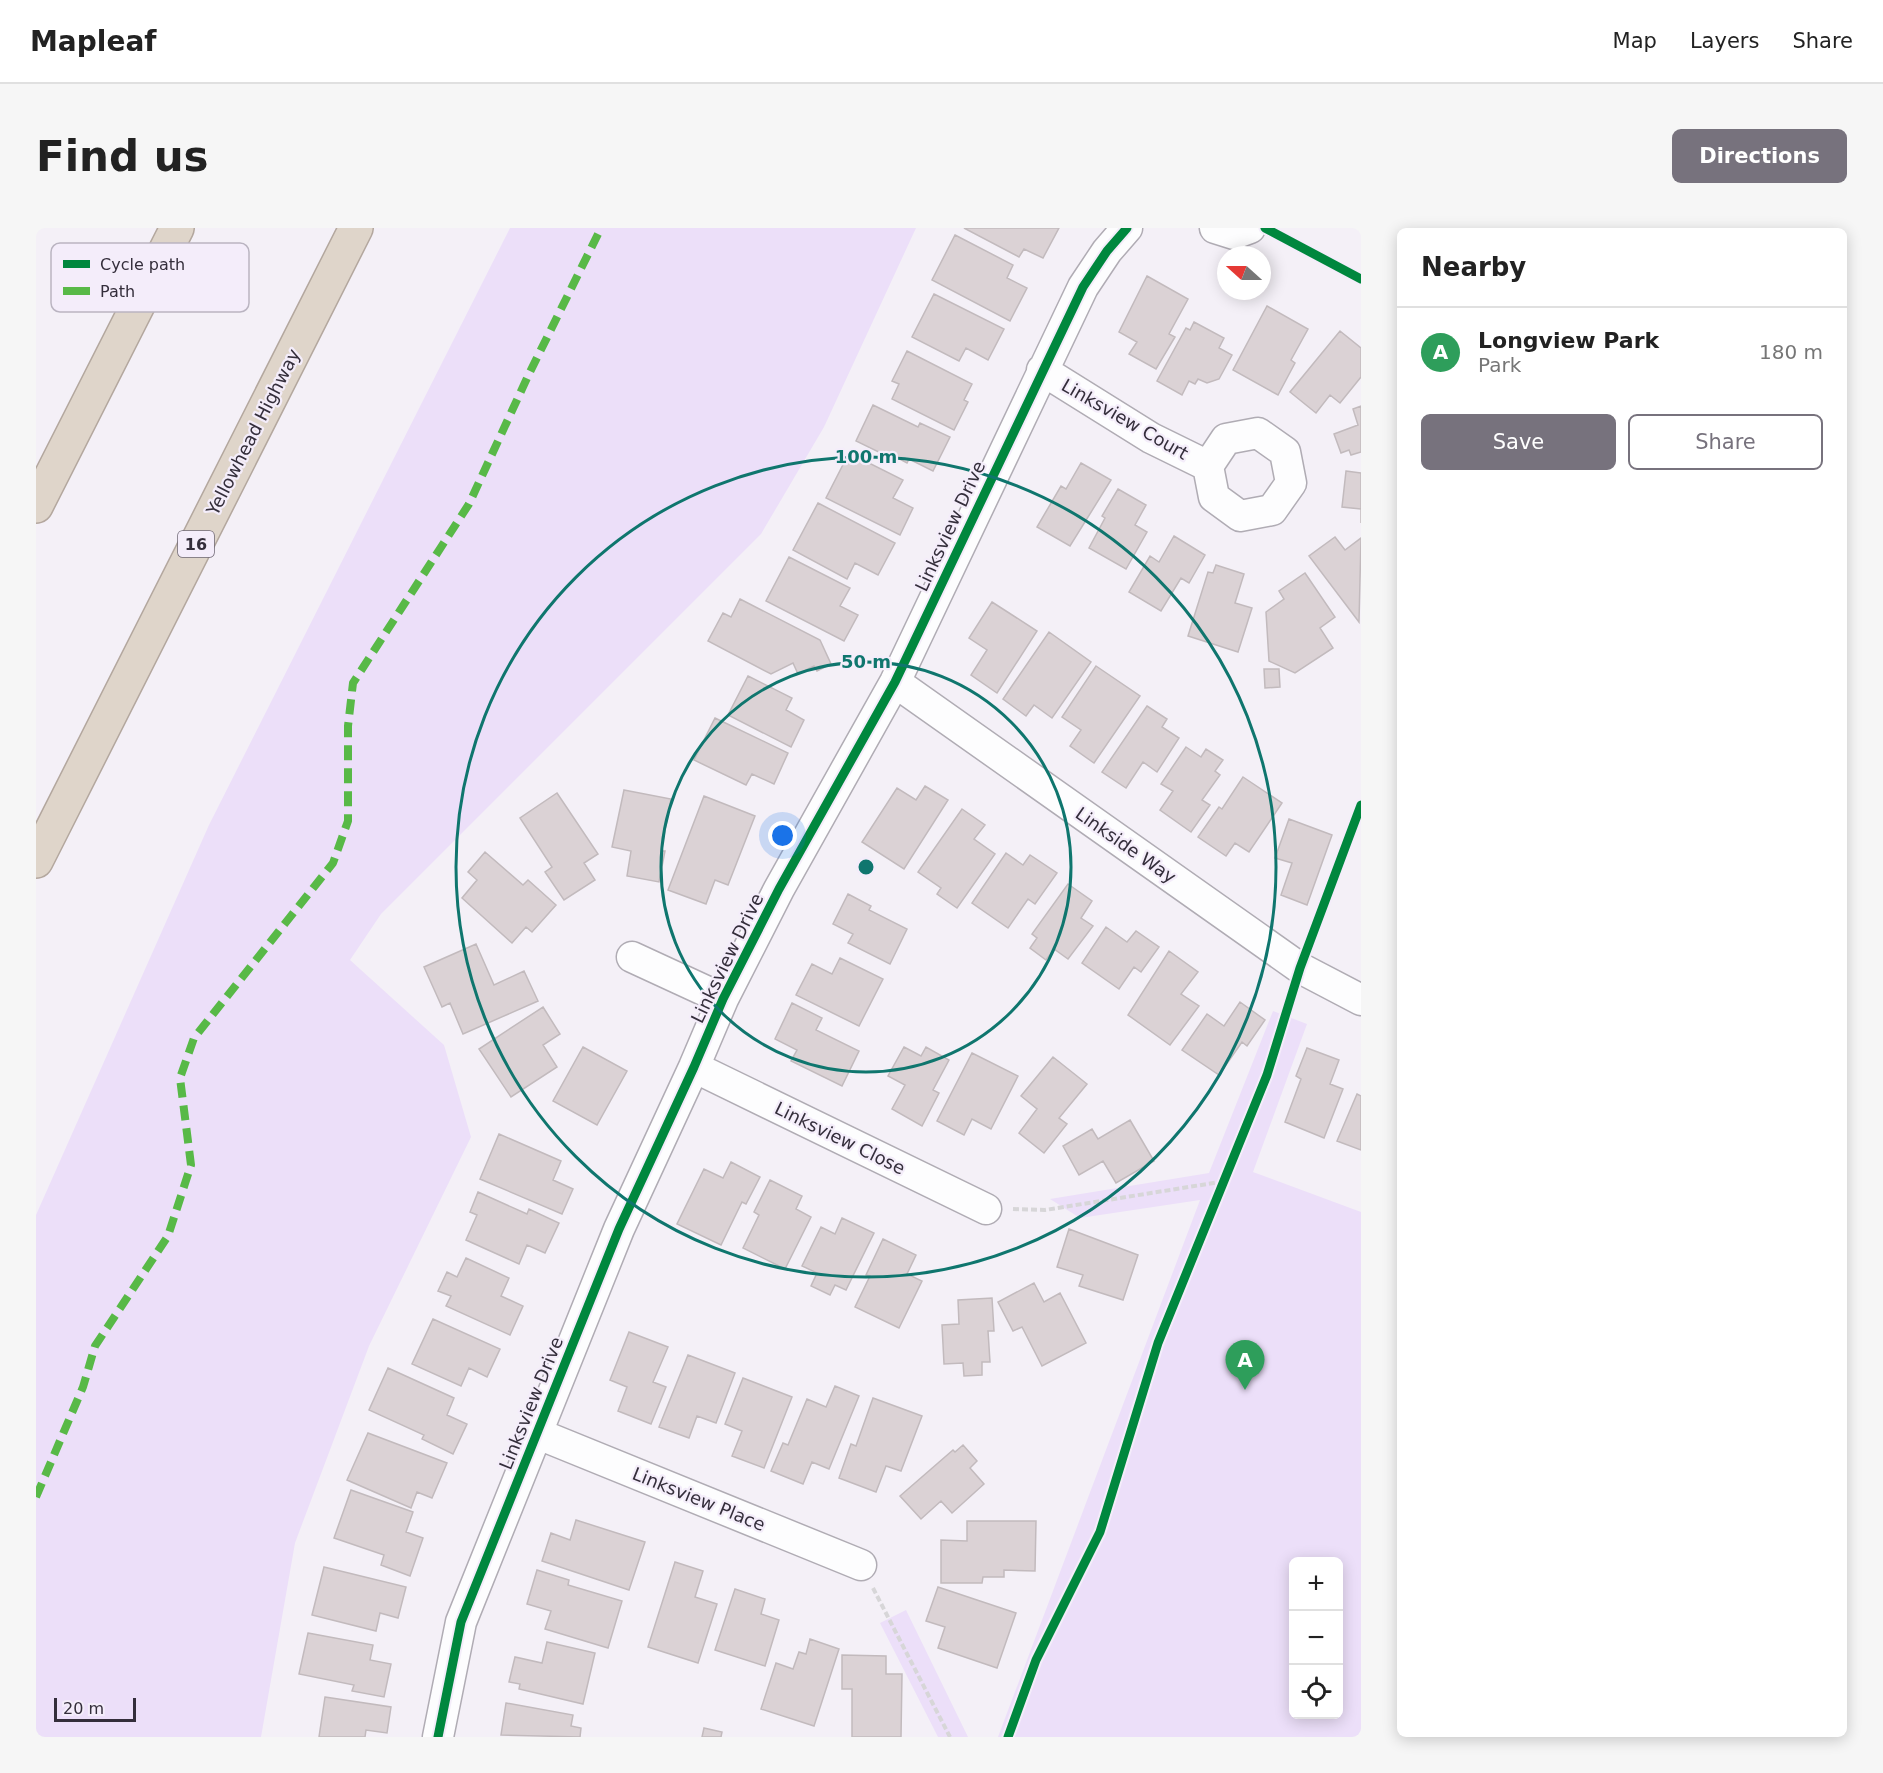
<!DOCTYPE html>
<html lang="en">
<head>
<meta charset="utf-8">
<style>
  :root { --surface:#fff; --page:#f6f6f6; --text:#222; --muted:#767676; --line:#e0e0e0; --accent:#77727d }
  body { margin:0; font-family:"DejaVu Sans",sans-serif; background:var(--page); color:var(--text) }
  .controls { position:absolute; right:18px; bottom:18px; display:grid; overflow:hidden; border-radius:9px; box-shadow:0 3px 15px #0003 }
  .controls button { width:54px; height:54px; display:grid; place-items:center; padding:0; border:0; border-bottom:2px solid var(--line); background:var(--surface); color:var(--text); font:30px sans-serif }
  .compass { position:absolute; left:1181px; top:18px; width:54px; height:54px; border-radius:50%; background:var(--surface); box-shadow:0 3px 15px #0003; rotate:291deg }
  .scale { position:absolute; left:18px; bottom:15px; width:82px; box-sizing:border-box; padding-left:6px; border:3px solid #342e3b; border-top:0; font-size:16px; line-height:21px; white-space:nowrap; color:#342e3b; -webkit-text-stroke:4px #f4edfa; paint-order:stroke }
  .you { position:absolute; left:747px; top:608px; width:21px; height:21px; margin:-15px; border:4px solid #fff; border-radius:50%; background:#1a73e8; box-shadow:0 0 0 9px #1a73e833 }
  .badge { display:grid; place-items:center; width:39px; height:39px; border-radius:50%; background:var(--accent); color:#fff; font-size:20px; font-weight:700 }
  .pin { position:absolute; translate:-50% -50px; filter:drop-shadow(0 2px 3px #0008) }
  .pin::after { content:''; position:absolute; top:32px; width:21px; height:18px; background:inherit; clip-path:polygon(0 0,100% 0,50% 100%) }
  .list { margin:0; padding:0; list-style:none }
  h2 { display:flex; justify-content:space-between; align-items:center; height:78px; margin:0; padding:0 24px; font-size:26px }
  h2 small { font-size:20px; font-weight:400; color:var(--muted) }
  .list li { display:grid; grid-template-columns:39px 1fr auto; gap:18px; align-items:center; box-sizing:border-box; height:90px; padding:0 24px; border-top:2px solid var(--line) }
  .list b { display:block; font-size:22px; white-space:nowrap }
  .list p { margin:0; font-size:20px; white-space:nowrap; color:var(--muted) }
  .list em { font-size:20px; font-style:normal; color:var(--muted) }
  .actions { display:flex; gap:12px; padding:18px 24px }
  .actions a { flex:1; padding:14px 0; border:2px solid var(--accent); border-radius:9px; text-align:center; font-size:21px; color:var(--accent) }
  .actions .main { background:var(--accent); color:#fff }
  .icon { flex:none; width:33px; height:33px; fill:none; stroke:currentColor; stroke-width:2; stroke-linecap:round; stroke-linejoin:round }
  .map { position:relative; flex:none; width:1325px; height:1509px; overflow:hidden; border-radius:9px }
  header { display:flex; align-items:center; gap:36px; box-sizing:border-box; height:84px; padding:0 30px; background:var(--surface); border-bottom:2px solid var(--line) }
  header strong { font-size:28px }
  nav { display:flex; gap:33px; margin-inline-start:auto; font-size:21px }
  .intro { display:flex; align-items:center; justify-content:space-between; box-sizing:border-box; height:144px; padding:0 36px }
  h1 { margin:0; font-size:42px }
  .button { padding:15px 27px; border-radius:9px; background:var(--accent); color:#fff; font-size:21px; font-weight:700 }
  main { display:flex; gap:36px; padding:0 36px }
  aside { flex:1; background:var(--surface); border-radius:9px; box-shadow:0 3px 15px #0003 }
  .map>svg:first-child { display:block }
</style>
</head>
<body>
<header>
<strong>Mapleaf</strong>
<nav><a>Map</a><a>Layers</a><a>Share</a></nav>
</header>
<div class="intro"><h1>Find us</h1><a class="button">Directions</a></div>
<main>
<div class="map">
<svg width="1325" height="1509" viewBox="0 0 1325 1509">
  <rect width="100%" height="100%" fill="#f4f0f7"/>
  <!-- green -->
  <path fill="#ecdff9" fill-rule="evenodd" d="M 474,0 L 880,0 L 788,199 L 725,306 L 345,686 L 314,732 L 408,817 L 435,909 L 333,1118 L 259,1315 L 225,1509 L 0,1509 L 0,987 L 173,597 Z
    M 1237,783 L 1271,796 L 1217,944 L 1325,984 L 1325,1509 L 962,1509 L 1164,972 L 1044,990 L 1014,971 L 1173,945 ZM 1258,1334 L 1302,1334 L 1302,1486 L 1258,1486 Z
    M 870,1382 L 932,1509 L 902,1509 L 844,1395 Z"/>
  <!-- building -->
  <path fill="#dbd2d5" stroke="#c2babd" stroke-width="1.5" d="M 928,0 L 1023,0 L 1007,30 L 988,21 L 983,29 Z
    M 919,7 L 977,37 L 971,50 L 991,60 L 974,93 L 896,52 Z
    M 1111,48 L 1152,71 L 1133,106 L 1139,109 L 1120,141 L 1093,126 L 1101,114 L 1083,104 Z
    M 898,66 L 968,101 L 952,132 L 930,120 L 923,133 L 876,109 Z
    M 1231,78 L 1272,101 L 1255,132 L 1259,135 L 1242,167 L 1197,142 Z
    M 1158,94 L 1188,110 L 1183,120 L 1196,127 L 1183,151 L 1171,155 L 1162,151 L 1159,156 L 1153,153 L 1146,167 L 1121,153 L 1150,100 L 1154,102 Z
    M 1304,103 L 1325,120 L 1325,149 L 1304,175 L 1294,167 L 1280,185 L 1254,164 Z
    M 871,123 L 936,156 L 928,172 L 932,174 L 918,202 L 856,171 L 863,156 L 856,153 Z
    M 837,177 L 882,199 L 884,195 L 914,209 L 897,243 L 873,231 L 871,235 L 860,229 L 859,232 L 820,213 Z
    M 1325,178 L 1325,224 L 1315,227 L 1313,222 L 1305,225 L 1298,206 L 1322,197 L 1317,181 Z
    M 813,225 L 867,252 L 857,270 L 877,280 L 864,307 L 790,270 Z
    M 1045,235 L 1075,252 L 1034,318 L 1001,299 L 1025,258 L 1030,261 Z
    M 1310,243 L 1325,245 L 1325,295 L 1325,281 L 1306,279 Z
    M 1082,261 L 1110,277 L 1099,297 L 1111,304 L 1090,341 L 1053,320 L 1069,290 L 1066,288 Z
    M 782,275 L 859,315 L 842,347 L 819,335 L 811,351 L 757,322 Z
    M 1138,308 L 1169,327 L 1153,355 L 1145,350 L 1125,383 L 1093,364 L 1114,328 L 1123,334 Z
    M 1299,309 L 1309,322 L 1325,310 L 1323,394 L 1273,328 Z
    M 753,329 L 814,360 L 804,378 L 822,387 L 808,413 L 730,373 Z
    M 1180,337 L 1208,346 L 1199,375 L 1216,380 L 1202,424 L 1152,408 L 1172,344 L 1177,345 Z
    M 1269,345 L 1299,389 L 1284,400 L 1297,420 L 1259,445 L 1233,433 L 1230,384 L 1248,371 L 1243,363 Z
    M 704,371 L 784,412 L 795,436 L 781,443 L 778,438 L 762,446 L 757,435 L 735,446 L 672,413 L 687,385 L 695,389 Z
    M 956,374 L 1001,403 L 961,465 L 935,447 L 951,422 L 933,410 Z
    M 1013,404 L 1055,434 L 1016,490 L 998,477 L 990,488 L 967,471 Z
    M 1060,438 L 1104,468 L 1058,535 L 1034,518 L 1045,502 L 1026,489 Z
    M 1228,441 L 1243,441 L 1244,459 L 1229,460 Z
    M 712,448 L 756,470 L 750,482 L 768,492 L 755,519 L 692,487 Z
    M 1111,478 L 1131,491 L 1126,499 L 1143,510 L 1121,544 L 1107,534 L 1090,560 L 1066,544 Z
    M 679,490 L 752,525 L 738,556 L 716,546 L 710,557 L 658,532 Z
    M 1150,519 L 1165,529 L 1170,521 L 1187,532 L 1179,543 L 1184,547 L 1166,572 L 1174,577 L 1155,604 L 1124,582 L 1137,563 L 1125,556 Z
    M 1207,549 L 1246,575 L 1213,624 L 1199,615 L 1190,628 L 1162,609 L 1183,579 L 1186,581 Z
    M 889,558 L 912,572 L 868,641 L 826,614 L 861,560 L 880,572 Z
    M 588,562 L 635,571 L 625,623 L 629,623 L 623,654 L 591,648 L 595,623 L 576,619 Z
    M 521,565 L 562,626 L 548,635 L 559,652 L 528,672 L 509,644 L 516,639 L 484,590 Z
    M 668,568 L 719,588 L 692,657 L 679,652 L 670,676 L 632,662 Z
    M 926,581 L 949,597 L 938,611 L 959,626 L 921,680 L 901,666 L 905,660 L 882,644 Z
    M 1253,591 L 1296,607 L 1271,677 L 1245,667 L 1256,635 L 1239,630 Z
    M 449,624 L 487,657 L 492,652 L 520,677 L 496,704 L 490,699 L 476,715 L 426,670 L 441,652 L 432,644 Z
    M 970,625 L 987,637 L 994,627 L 1021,645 L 999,676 L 992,671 L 972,700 L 936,675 Z
    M 1032,656 L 1056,673 L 1045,690 L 1057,698 L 1032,731 L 1018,721 L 1010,732 L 994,720 L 1001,710 L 996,706 Z
    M 812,666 L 835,678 L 833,682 L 871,701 L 854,736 L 812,715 L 817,706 L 797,696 Z
    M 1070,699 L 1091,714 L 1100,703 L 1123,719 L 1105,744 L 1098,739 L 1083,761 L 1046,735 Z
    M 440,716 L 458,757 L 488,743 L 502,773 L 427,806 L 414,775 L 406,779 L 388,739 Z
    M 1133,723 L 1162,744 L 1145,766 L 1163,778 L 1134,817 L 1092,787 Z
    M 804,730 L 847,751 L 823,798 L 760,767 L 776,736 L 796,746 Z
    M 1204,774 L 1229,792 L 1211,818 L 1206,814 L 1183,847 L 1146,822 L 1171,786 L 1188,798 Z
    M 756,775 L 786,790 L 780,802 L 823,823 L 806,858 L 755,833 L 761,822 L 739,811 Z
    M 507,779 L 524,806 L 507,817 L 521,839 L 475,869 L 443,821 Z
    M 547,819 L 591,843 L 561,897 L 517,873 Z
    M 868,819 L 885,828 L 890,819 L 913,832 L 897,862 L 903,865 L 886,898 L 856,881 L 869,857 L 852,848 Z
    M 1271,820 L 1303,832 L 1294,856 L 1307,861 L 1288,910 L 1249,894 L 1265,851 L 1260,848 Z
    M 936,825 L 982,848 L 955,901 L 936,891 L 928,907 L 901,893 Z
    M 1017,829 L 1051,856 L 1023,890 L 1031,896 L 1008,925 L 983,905 L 1001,881 L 985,868 Z
    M 1321,866 L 1325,868 L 1325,922 L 1301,913 Z
    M 1094,892 L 1118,933 L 1080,955 L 1067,933 L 1043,947 L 1027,918 L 1056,901 L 1062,911 Z
    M 463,906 L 525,933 L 517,952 L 537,961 L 526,986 L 444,951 Z
    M 695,934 L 724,949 L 710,976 L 706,974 L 685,1017 L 641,996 L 668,941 L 687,950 Z
    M 734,952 L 766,968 L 760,981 L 775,989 L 749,1041 L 707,1020 L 723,987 L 718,984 Z
    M 442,964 L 491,986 L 493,981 L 523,995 L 509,1025 L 491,1017 L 483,1036 L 430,1012 L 441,987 L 434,984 Z
    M 806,990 L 838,1005 L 810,1062 L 799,1057 L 794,1067 L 775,1058 L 781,1045 L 766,1038 L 785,999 L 799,1006 Z
    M 1033,1001 L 1102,1027 L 1087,1072 L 1043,1058 L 1047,1047 L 1021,1039 Z
    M 847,1011 L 880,1027 L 871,1046 L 886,1053 L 863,1100 L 819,1079 L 834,1048 L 830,1047 Z
    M 430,1030 L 473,1050 L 465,1068 L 487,1078 L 474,1107 L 410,1078 L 415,1068 L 402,1063 L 411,1044 L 421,1049 Z
    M 998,1055 L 1008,1074 L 1024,1065 L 1050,1115 L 1006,1138 L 986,1099 L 977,1103 L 962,1074 Z
    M 956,1070 L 958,1103 L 952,1103 L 954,1134 L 946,1134 L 946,1147 L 928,1148 L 927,1135 L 908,1136 L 906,1097 L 923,1096 L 922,1072 Z
    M 397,1091 L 464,1121 L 451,1149 L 433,1140 L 425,1158 L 376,1136 Z
    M 593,1104 L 632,1119 L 617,1154 L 630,1159 L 615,1196 L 582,1183 L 591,1159 L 574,1152 Z
    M 652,1127 L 699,1145 L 680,1195 L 661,1188 L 653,1210 L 623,1199 Z
    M 352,1140 L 418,1170 L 411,1187 L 431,1196 L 417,1226 L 386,1211 L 388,1207 L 333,1182 Z
    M 707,1150 L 756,1169 L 728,1240 L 696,1228 L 706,1203 L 689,1196 Z
    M 799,1158 L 823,1168 L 793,1241 L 776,1234 L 767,1256 L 735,1243 L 747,1215 L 752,1217 L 771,1171 L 790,1179 Z
    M 837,1170 L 886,1188 L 865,1243 L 850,1238 L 840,1264 L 803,1250 L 815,1216 L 820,1218 Z
    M 332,1205 L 411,1235 L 396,1270 L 381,1264 L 375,1280 L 311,1252 Z
    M 927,1217 L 941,1233 L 934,1240 L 948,1256 L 916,1285 L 905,1273 L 885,1291 L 864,1268 L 917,1222 L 919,1224 Z
    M 315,1262 L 377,1284 L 370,1304 L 387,1310 L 374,1348 L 345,1337 L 348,1327 L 298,1310 Z
    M 540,1292 L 609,1314 L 593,1362 L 506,1333 L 515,1305 L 534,1312 Z
    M 931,1293 L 1000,1293 L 999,1343 L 968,1342 L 968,1349 L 947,1349 L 946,1355 L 905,1355 L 905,1312 L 931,1313 Z
    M 639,1334 L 667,1343 L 659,1369 L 681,1376 L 662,1435 L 612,1419 Z
    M 288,1339 L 370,1359 L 362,1390 L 344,1385 L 340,1403 L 276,1387 Z
    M 501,1342 L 533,1352 L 532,1357 L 586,1373 L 572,1420 L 509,1401 L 515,1383 L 491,1376 Z
    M 902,1359 L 980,1385 L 961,1440 L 902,1420 L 909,1399 L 890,1393 Z
    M 699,1361 L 729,1371 L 725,1386 L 743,1392 L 729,1438 L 679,1422 Z
    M 272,1405 L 337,1417 L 334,1432 L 355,1436 L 348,1469 L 316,1463 L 318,1457 L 263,1446 Z
    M 774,1411 L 803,1421 L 778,1498 L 725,1481 L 740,1435 L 757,1441 L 763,1424 L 770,1426 Z
    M 511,1414 L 559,1425 L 547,1476 L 483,1461 L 484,1456 L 473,1454 L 479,1429 L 506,1435 Z
    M 806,1427 L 850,1428 L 850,1446 L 866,1446 L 865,1509 L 816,1509 L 816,1461 L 806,1461 Z
    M 289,1469 L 355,1479 L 351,1505 L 330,1502 L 329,1509 L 283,1509 Z
    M 470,1475 L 537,1487 L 535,1498 L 545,1500 L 544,1509 L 465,1507 Z
    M 668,1500 L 686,1504 L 685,1509 L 666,1509 Z"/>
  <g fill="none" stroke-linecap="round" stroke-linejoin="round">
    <!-- minor casing -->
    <g stroke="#b0acb4" stroke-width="33">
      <path id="minor" d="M 1179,0 L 1198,6 L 1214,0
        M 1006,142 L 1115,210 L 1172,238
        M 1222,205 L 1249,224 L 1255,255 L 1236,282 L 1204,288 L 1178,269 L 1172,238 L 1190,211 Z
        M 859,454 L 1264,740 L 1325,772
        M 596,729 L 687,771
        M 658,839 L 950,981
        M 500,1205 L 825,1337
        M 402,1509 L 425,1394 L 583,1001 L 658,839 L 687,771 L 743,661 L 859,454 L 1047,59 L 1071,23 L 1091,0"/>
    </g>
    <!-- highway casing -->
    <g stroke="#b3a79e" stroke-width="36">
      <path id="highway" d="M 0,278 L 141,0
        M 0,633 L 320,0"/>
    </g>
    <!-- path -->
    <path stroke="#d7d6d8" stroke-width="4" stroke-dasharray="6 3" stroke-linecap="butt" d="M 977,981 L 1009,982 L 1190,953
      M 837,1360 L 914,1509"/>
    <!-- minor -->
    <use href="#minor" stroke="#fdfdfe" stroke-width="30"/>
    <!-- highway -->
    <use href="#highway" stroke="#dfd5ca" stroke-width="33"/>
    <!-- quiet -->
    <path stroke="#58b947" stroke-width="8" stroke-dasharray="15 8" stroke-linecap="butt" d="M 0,1269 L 47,1159 L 59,1118 L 132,1008 L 155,937 L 144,850 L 158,810 L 297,635 L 312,593 L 312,498 L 317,455 L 433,276 L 492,148 L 565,0"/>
    <!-- cycleway casing -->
    <g stroke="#f4edfa" stroke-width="13">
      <path id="cycleway" d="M 1229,0 L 1325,51
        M 402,1509 L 425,1394 L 583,1001 L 658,839 L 687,771 L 743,661 L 859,454 L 1047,59 L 1071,23 L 1091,0
        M 972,1509 L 1000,1432 L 1064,1304 L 1122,1115 L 1231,847 L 1264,740 L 1325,577"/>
    </g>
    <!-- cycleway -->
    <use href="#cycleway" stroke="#00873e" stroke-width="9"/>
  </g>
  <!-- distance rings -->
  <g fill="none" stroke="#0f766e" stroke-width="3">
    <circle cx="830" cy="639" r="205"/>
    <circle cx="830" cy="639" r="410"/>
  </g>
  <g text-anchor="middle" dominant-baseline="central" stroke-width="4.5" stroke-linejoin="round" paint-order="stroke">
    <!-- shield labels -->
    <rect fill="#f4edfa" stroke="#6e6774" stroke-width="1.5" x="142" y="303" width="36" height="26" rx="4.5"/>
    <g font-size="16" font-weight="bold" fill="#342e3b">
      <text x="160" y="316">16</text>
    </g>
    <!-- street labels -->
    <g font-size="18" fill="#342e3b" stroke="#f4edfa">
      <text transform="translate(1089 191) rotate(30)">Linksview Court</text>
      <text transform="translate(217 204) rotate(-63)">Yellowhead Highway</text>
      <text transform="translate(914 298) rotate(-65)">Linksview Drive</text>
      <text transform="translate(1090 617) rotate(35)">Linkside Way</text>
      <text transform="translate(691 730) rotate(-64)">Linksview Drive</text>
      <text transform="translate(804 910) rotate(26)">Linksview Close</text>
      <text transform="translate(495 1175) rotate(-68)">Linksview Drive</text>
      <text transform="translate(663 1271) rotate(22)">Linksview Place</text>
    </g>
  </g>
  <!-- legend -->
  <rect x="15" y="15" width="198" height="69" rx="9" fill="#f4edfa" stroke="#bab4c1" stroke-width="1.5"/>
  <rect x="27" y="32" width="27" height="8" fill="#00873e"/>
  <rect x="27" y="59" width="27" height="8" fill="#58b947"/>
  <g font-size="16" fill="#342e3b">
    <text x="64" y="42">Cycle path</text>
    <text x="64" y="69">Path</text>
  </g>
  <circle cx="830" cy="639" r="9" fill="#0f766e" stroke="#f4edfa" stroke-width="3"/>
  <g font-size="18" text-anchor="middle" font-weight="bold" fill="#0f766e" stroke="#f4edfa" stroke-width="4.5" stroke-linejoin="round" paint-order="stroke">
    <text x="830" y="235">100 m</text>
    <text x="830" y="440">50 m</text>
  </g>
</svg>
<div class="controls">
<button>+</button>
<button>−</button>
<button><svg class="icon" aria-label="locate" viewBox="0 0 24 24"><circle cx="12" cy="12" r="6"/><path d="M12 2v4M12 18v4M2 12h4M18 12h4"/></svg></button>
</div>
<svg class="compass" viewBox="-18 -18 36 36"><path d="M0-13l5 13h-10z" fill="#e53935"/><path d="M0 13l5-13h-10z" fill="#767676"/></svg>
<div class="scale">20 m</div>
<div class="you"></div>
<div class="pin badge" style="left:1209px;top:1162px;background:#2e9e5b">A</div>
</div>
<aside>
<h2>Nearby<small></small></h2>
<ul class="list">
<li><span class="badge" style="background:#2e9e5b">A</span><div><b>Longview Park</b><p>Park</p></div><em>180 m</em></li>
</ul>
<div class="actions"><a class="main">Save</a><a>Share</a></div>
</aside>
</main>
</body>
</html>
